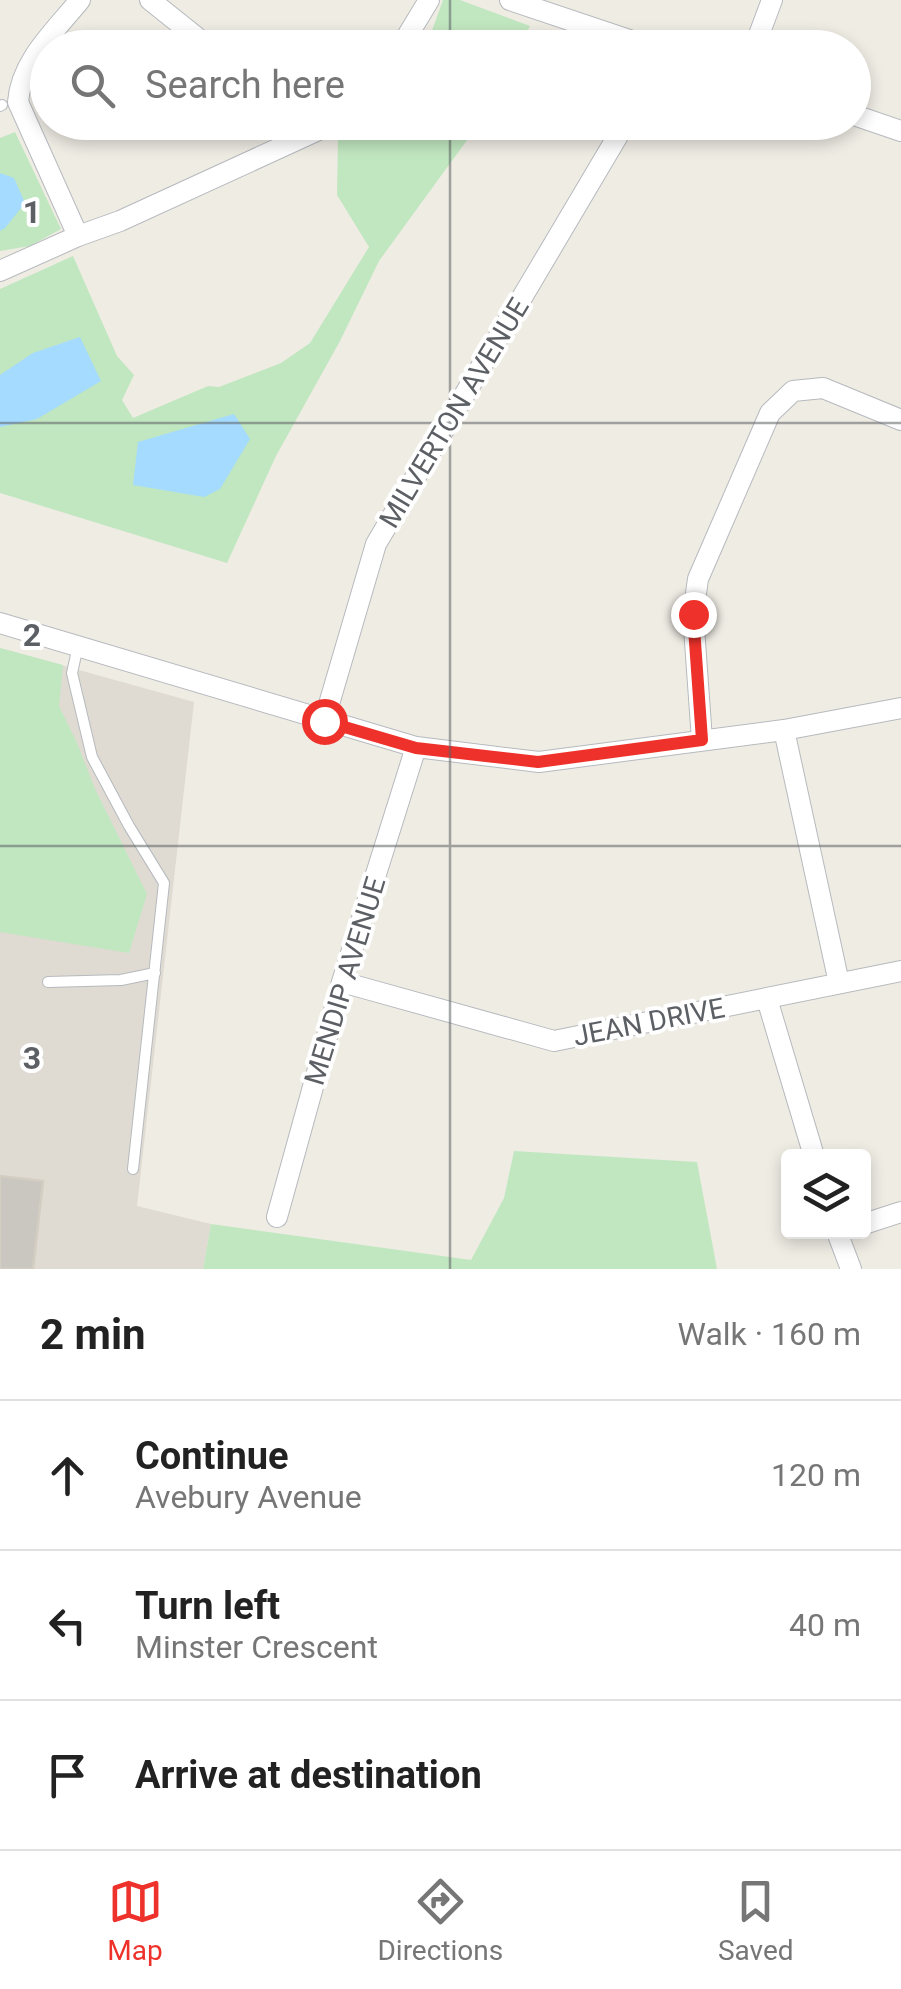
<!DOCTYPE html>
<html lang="en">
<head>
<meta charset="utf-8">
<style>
  :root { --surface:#fff; --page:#f6f6f6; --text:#222; --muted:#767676; --line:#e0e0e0; --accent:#ee322b }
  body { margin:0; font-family:Roboto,sans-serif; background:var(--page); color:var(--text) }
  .controls { position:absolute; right:30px; bottom:30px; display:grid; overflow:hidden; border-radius:10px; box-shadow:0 5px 15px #0003 }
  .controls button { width:90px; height:90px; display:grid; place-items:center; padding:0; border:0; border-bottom:2px solid var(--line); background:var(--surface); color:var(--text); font:50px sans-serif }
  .stop { position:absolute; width:30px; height:30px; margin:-22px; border:8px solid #ee322b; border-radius:50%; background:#fff }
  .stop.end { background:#ee322b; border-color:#fff; box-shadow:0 2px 10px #0008 }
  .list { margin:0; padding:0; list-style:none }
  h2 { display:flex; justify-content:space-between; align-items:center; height:130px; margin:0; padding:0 40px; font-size:42px }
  h2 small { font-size:32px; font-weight:400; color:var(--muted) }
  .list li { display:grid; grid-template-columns:65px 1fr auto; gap:30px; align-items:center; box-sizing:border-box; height:150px; padding:0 40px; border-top:2px solid var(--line) }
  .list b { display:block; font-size:38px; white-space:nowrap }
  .list p { margin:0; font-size:32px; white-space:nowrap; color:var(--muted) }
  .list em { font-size:32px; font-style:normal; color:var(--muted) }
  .icon { flex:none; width:55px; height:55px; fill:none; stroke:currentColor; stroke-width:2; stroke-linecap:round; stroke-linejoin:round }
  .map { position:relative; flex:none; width:901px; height:1269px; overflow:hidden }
  .search { position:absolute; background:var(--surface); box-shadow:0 5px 15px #0003; left:30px; right:30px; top:30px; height:110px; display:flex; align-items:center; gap:25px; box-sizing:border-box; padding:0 35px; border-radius:55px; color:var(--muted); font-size:38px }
  .sheet { height:580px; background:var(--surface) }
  nav { display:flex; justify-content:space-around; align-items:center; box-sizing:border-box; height:140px; border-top:2px solid var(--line); background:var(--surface); font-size:28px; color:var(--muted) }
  nav a { display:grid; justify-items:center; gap:5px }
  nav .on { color:var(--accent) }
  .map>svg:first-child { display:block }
</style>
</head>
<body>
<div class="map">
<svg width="901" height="1269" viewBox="0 0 901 1269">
  <rect width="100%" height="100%" fill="#efece4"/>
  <!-- education -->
  <path fill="#dfdbd2" d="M 0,648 L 194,702 L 137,1206 L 211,1224 L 203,1269 L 0,1269 Z"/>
  <!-- green -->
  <path fill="#c1e7c0" d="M 443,0 L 460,0 L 530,26 L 519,47 L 426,47 Z
    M 373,123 L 477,123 L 470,136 L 379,261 L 340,341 L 276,456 L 227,563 L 0,493 L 0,289 L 73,256 L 117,356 L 134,375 L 122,400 L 133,418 L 208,386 L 219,387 L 281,363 L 310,343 L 369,247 L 337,195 L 338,137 Z
    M 15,132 L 61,229 L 30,246 L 0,251 L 0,138 Z
    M 0,648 L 63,665 L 59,706 L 77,743 L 95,789 L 147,894 L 129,953 L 0,932 Z
    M 514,1151 L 697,1162 L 717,1269 L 203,1269 L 211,1224 L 471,1260 L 504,1198 Z"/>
  <!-- water -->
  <path fill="#a4dbff" d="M 0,173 L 14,178 L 25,203 L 5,228 L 0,231 Z
    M 80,337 L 101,381 L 37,419 L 0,427 L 0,375 L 33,353 Z
    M 234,414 L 250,439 L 220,489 L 204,497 L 133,485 L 138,442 Z"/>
  <!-- building -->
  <path fill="#cac7c1" stroke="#d4cdc2" stroke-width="2.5" d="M 0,1176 L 43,1181 L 33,1269 L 0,1269 Z"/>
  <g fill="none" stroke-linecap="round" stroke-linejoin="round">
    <!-- service casing -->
    <g stroke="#b6babe" stroke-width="12">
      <path id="service" d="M 0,106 L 2,105
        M 78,646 L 72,673 L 92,757 L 129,826 L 164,883 L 133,1169
        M 48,982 L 121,980 L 155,973"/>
    </g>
    <!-- minor casing -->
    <g stroke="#b6babe" stroke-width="22">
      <path id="minor" d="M 150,0 L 210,48
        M 510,0 L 653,48
        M 400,48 L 429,0
        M 754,48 L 772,0
        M 854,115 L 901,131
        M 78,236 L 18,102 C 21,61 55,31 80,0
        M 0,271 L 78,236 L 120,221 L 336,122
        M 0,623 L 416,747 L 539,762 L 784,730 L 901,708
        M 324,721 L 376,544 L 626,122
        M 784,730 L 839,983
        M 702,740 L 693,614 L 698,579 L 770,413 L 793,391 L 823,388 L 901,420
        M 342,982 L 554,1041 L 901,971
        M 767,999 L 814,1156
        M 277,1217 L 342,982 L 416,747
        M 864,1224 L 901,1212
        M 837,1232 L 851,1269"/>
    </g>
    <!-- service -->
    <use href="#service" stroke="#fff" stroke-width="10"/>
    <!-- minor -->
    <use href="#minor" stroke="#fff" stroke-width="20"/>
  </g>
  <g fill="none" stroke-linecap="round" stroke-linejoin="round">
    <!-- route -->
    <path stroke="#ee322b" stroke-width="12" d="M 324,721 L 416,748 L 538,762 L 702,740 L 693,614"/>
  </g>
  <!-- grid -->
  <path fill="none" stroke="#5c6065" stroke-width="2.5" stroke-opacity="0.55" d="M 450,0 L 450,48M 450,122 L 450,1269M 0,423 L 901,423M 0,846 L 901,846"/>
  <g text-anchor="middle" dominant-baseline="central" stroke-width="8" stroke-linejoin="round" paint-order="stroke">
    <!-- street labels -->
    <g font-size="28" fill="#5c6065" stroke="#fff">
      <text transform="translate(454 413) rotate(-59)">MILVERTON AVENUE</text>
      <text transform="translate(345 981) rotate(-73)">MENDIP AVENUE</text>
      <text transform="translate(649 1022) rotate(-11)">JEAN DRIVE</text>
    </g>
  </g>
  <g font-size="32" text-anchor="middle" font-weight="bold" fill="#5c6065" stroke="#fff" stroke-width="8" stroke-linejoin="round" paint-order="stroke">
    <text x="32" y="223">1</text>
    <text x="32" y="646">2</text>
    <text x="32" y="1069">3</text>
  </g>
</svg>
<div class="controls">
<button><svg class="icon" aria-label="layers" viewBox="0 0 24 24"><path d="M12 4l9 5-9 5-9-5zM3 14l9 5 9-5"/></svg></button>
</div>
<div class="stop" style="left:324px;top:721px"></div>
<div class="stop end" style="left:693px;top:614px"></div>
<div class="search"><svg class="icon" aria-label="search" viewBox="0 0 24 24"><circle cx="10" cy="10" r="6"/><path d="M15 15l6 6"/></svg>Search here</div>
</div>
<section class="sheet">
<h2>2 min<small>Walk · 160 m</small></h2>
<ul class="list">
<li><svg class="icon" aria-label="ahead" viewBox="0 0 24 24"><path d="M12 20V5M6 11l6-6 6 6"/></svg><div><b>Continue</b><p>Avebury Avenue</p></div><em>120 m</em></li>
<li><svg class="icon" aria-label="left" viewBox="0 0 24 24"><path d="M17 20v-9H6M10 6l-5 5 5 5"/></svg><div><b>Turn left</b><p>Minster Crescent</p></div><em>40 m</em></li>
<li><svg class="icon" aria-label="arrive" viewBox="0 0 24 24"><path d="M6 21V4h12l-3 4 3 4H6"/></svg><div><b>Arrive at destination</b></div></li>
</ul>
</section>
<nav>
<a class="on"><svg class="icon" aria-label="map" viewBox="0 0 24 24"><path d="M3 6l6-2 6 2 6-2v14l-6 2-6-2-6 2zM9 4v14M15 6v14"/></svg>Map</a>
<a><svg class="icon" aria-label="directions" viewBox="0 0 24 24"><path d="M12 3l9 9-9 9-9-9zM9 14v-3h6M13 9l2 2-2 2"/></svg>Directions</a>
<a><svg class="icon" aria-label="saved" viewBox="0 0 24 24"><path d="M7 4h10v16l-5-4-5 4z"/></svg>Saved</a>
</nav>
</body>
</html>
